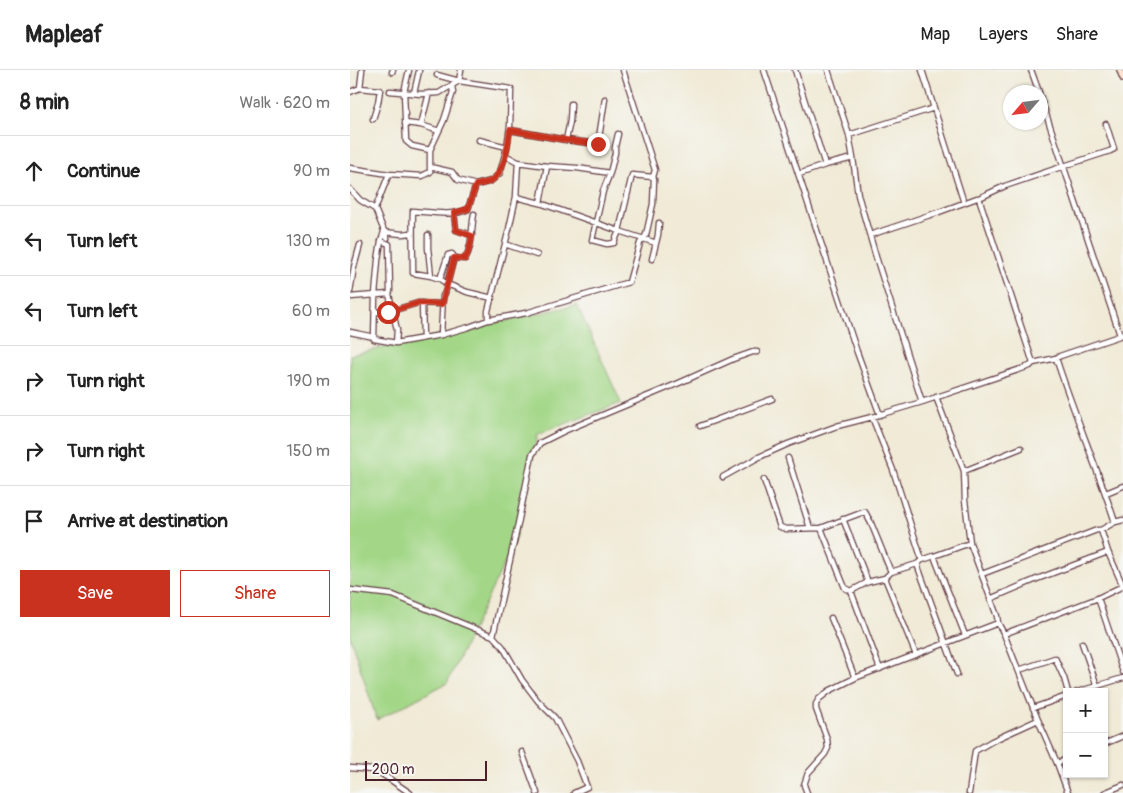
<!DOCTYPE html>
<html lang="en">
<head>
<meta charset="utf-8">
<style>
  :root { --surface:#fff; --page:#f6f6f6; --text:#222; --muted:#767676; --line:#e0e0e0; --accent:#c8321e }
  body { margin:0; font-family:Pangolin,sans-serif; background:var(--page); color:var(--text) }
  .controls { position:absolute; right:15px; bottom:15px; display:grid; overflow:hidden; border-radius:0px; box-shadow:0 1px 4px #0004 }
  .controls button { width:45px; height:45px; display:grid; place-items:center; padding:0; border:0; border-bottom:1px solid var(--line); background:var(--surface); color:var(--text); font:25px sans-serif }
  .compass { position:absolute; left:653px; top:15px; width:45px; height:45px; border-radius:50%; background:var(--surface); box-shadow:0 1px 4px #0004; rotate:242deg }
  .scale { position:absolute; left:15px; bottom:12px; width:122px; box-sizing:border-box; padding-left:5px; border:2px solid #4a1f2b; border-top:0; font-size:14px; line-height:18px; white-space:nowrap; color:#4a1f2b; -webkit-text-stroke:4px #f6f6f2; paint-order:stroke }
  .stop { position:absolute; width:15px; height:15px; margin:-11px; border:4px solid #c8321e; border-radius:50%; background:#fff }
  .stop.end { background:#c8321e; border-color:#fff; box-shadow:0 1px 5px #0008 }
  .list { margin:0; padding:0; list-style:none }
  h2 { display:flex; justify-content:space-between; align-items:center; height:65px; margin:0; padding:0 20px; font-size:21px }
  h2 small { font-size:16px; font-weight:400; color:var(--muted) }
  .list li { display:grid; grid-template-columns:32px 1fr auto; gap:15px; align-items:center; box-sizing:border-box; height:70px; padding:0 20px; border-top:1px solid var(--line) }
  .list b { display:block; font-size:19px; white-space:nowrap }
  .list em { font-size:16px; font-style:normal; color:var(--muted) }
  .actions { display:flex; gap:10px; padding:15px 20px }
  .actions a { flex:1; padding:11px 0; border:1px solid var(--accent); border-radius:0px; text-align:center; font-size:18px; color:var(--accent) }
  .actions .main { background:var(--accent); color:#fff }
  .icon { flex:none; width:28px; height:28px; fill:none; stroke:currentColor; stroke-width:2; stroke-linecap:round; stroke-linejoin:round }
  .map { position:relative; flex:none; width:773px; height:723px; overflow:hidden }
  header { display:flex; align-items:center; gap:30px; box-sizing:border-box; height:70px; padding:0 25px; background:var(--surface); border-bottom:1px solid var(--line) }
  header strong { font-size:24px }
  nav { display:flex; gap:28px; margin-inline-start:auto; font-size:18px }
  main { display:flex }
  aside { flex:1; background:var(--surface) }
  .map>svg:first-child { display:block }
</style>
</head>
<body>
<header>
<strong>Mapleaf</strong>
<nav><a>Map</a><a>Layers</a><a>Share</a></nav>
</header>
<main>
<aside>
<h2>8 min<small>Walk · 620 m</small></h2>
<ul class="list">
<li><svg class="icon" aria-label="ahead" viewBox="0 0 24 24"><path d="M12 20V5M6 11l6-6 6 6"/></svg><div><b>Continue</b></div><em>90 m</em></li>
<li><svg class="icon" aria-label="left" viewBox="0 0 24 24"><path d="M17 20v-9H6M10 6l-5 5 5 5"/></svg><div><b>Turn left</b></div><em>130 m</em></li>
<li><svg class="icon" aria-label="left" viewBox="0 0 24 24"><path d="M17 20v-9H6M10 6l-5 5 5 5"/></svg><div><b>Turn left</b></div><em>60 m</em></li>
<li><svg class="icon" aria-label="right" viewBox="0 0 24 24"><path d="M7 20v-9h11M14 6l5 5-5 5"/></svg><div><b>Turn right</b></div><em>190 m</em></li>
<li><svg class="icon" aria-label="right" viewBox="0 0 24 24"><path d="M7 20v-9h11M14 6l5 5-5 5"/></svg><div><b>Turn right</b></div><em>150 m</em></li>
<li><svg class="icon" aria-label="arrive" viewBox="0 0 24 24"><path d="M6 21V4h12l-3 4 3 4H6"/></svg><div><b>Arrive at destination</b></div></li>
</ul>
<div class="actions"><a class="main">Save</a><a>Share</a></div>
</aside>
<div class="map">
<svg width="773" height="723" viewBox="0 0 773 723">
  <rect width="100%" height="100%" fill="#f6f6f2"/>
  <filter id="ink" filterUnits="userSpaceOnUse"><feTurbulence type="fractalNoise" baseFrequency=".02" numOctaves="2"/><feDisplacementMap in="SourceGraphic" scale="10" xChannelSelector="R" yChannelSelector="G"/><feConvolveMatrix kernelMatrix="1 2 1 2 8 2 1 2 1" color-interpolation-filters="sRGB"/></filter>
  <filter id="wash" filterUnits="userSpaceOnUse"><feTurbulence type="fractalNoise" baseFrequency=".0096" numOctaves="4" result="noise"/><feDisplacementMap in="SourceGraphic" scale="20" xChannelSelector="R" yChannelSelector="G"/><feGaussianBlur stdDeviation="1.12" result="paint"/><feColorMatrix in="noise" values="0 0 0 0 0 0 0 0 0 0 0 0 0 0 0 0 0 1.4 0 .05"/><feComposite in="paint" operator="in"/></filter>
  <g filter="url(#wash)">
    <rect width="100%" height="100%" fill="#f0ead6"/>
    <!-- green -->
    <path fill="#a3d787" stroke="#767b59" d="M 227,235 L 271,333 L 188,364 L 165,471 L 97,613 L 27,650 L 0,567 L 0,285 Z"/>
  </g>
  <g filter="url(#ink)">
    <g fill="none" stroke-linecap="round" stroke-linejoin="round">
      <!-- street casing -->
      <g stroke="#633d45" stroke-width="7">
        <path id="street" d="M 59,0 L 54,22 L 56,71 L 62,76 L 80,80
          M 414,0 L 507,282 L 530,345
          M 445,0 L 475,95
          M 478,0 L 499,65 L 503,88 L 508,125 L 526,187 L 572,332
          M 572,0 L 614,133
          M 681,0 L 689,22
          M 42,2 L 43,0
          M 87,5 L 109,11 L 111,0
          M 10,18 L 12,0
          M 0,22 L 10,18 L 30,20 L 28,33 L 23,49
          M 64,23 L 69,1
          M 690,26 L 770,265
          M 55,53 L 71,55 L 89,61
          M 71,55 L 79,23
          M 160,60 L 216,70 L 248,74 L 255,29
          M 268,64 L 265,77 L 265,83 L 260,103 L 253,121 L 242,170 L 257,174 L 264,173 L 269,161 L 282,105 L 303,107
          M 499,65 L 584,38
          M 129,70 L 157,77
          M 216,70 L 220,51 L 221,34
          M 155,85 L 168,92 L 197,96 L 227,98 L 260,103
          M 80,97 L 80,80 L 94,50 L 103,22 L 102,16
          M 0,98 L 39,104 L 72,106 L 80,102 L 80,97 L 102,102 L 108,110 L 126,115 L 141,111 L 150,103 L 157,77 L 160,56 L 161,19 L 109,11 L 89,23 L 71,24 L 40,21
          M 449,104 L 475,95 L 503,88
          M 126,115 L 118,139 C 102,147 80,142 63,141 C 62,162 63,182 63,203 L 81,206 L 90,209 L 97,214 L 117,222 L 142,228
          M 0,119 L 10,130 L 25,139 L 37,168
          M 166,127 L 190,133 L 269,161 L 306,173
          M 629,128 L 683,293
          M 190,133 L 197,96
          M 25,139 L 39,104
          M 104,143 L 106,160 L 122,165
          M 61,163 L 52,164 L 34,162 L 31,171 L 28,190 L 25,225 L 24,269 L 46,273 L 91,265 L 119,257 L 138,250 L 176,243 L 279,212 L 290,173 L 296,165 L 303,134 L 304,109 L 303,107 L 305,100 L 273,0
          M 78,165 L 78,178 L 81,206
          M 520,165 L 589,142 L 627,128 L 629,128 L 655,116 L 714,96 L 760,81 L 764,79 L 756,54
          M 31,171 L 39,174 L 40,221 L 39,224 L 47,260 L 46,273
          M 155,174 L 187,185
          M 104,188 L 115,189 C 123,176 121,159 124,144
          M 302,189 L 308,165 L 309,153
          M 90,209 L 98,185 L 102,184 L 104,187 L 95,223 L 93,226 L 91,265
          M 0,222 L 4,197 L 10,175
          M 0,227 L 39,224
          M 72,233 L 73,268
          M 25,242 L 38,242 L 68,233 L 92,234
          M 138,250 L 138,241 L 159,159 L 166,127 L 168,92
          M 0,262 L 24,267
          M 706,288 C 724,344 747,397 765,452 L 773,450
          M 586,327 L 614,401 L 615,430 L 620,473 L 647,546 L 648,553 L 654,564 L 688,650 L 707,693 L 718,723
          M 522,347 L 543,400 L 572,490
          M 350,356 L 422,329
          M 438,388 L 460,458
          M 614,401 L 671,378
          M 373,407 L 409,387 L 438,374 L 487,356 L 522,347 L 572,332 L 680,296 L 683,293 L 706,288 L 710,286 L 769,266 L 770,265 L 773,265
          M 414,410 L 430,457 L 436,459 L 471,458 L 511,443 L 515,442 L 521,453 L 541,502
          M 756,423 L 773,416
          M 493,449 L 518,512
          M 471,458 L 495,518 L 501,521 L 530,599
          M 584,486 L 615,565
          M 567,494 L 607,604
          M 632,504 L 747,460 L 751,460 L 765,452
          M 535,508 L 566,585
          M 0,520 L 43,525 L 143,566 L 153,577 L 172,610 L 188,631 L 205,648 L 227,691 L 237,717 L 224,723
          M 501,521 L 518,512 L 535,508 L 541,502 L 567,494 L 572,490 L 584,486 L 620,473
          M 748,528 L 773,602
          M 640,529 L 687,509 L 758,482
          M 481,548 L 505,608
          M 654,564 L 748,528 L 773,516 L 758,482 L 751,460
          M 143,566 L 168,454 L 182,385 L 190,373 L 214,361 L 329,313 L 383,289 L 403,282 L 407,282
          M 732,573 L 747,616
          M 669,600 L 705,588 L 714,608 L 718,622
          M 727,622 L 773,608
          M 683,638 L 717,626
          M 754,674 L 773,666
          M 172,682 L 187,723
          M 707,693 L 717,689
          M 0,698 L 22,700 L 32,704 L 60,723
          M 457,723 L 454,715 L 458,703 L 475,684 L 478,678 L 477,669 L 466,639 L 466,634 L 469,629 L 479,621 L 505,608 L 648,553
          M 619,723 L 625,681 L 642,671 L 688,650
          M 754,723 L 773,715"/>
      </g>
      <!-- secondary casing -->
      <g stroke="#633d45" stroke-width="8">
        <path id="secondary" d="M 770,0 L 773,8"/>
      </g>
      <!-- street -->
      <use href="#street" stroke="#fff" stroke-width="4.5"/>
      <!-- secondary -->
      <use href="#secondary" stroke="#fee3d2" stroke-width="5.5"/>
    </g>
  </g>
  <g fill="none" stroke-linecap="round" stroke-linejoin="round" filter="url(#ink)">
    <!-- route -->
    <path stroke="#c8321e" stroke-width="6" d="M 38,242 L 68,233 L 92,234 L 104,188 L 115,189 C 119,182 121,173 122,166 L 106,160 L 104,143 L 118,139 L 126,115 C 130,114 137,113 141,111 C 155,103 158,74 160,60 L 216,70 L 248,74"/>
  </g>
</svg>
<div class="controls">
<button>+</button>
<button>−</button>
</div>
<svg class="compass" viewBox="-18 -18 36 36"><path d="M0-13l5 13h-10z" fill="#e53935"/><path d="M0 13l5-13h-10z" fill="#767676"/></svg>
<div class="scale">200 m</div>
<div class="stop" style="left:38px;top:242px"></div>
<div class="stop end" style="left:248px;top:74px"></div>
</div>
</main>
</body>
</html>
